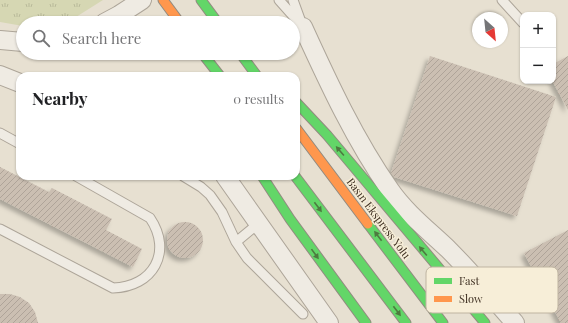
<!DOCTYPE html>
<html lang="en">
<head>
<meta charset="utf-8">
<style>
  :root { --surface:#fff; --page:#f6f6f6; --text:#202124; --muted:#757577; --line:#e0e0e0 }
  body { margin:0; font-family:"Playfair Display",serif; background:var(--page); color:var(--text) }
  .controls { position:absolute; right:12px; top:12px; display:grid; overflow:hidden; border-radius:8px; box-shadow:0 1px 3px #0004 }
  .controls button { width:36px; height:36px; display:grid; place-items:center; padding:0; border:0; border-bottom:1px solid var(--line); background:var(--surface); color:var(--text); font:20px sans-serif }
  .compass { position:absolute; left:472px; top:12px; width:36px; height:36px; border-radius:50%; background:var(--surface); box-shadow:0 1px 3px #0004; rotate:153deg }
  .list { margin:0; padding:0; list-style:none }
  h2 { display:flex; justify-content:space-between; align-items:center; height:52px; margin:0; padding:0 16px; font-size:17px }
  h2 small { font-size:13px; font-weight:400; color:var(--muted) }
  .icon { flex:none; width:22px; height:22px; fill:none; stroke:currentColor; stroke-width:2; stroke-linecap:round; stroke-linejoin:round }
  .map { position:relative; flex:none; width:568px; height:323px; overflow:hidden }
  .search { position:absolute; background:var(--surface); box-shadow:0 1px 3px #0004; left:16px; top:16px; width:284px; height:44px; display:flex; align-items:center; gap:10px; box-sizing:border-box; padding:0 14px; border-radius:22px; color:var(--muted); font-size:15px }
  .panel { position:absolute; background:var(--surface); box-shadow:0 1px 3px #0004; left:16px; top:72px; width:284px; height:108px; border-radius:12px }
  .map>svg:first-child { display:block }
</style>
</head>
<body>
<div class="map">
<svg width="568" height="323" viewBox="0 0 568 323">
  <defs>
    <pattern id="grass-tufts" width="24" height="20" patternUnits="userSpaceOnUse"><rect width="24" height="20" fill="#d6d7b3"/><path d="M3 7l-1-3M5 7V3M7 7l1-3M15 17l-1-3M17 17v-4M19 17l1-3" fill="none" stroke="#b9b99a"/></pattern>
    <pattern id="building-hatch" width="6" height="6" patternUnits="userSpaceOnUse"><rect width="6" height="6" fill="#cbbfb2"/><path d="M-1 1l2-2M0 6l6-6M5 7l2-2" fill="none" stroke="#afa499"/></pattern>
    <filter id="shadow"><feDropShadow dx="-3.5" dy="3.5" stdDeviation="2" flood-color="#0004"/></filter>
  </defs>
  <rect width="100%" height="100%" fill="#e7e0d1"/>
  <!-- grass -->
  <path fill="url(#grass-tufts)" d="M 0,0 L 103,0 L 76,17 L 57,23 L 23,23 L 23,26 L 0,22 Z"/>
  <!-- building -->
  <path fill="url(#building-hatch)" filter="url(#shadow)" d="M 430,56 L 556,97 L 517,216 L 394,177 L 391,173 Z
    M 568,56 L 568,110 L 553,82 L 553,64 Z
    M 0,167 L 49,192 L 52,188 L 112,219 L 106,230 L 142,249 L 133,267 L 0,199 Z
    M167 240a18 18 0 1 1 36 0a18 18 0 1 1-36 0Z
    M 568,230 L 568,323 L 561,323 L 524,253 Z
    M 0,294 L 10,294 L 20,297 L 29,303 L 35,312 L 38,323 L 0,323 Z"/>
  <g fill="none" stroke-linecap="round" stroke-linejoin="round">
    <!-- lane casing -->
    <g stroke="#ada599" stroke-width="11">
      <path id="lane" d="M 279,0 L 303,27
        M 293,0 L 301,22
        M 502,0 L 523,23
        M 0,133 L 20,144
        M 183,176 L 201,187 L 210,195 L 222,212 L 236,242 L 247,258 L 303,314
        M 0,229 L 113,288 C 153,287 173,252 150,218 L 76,176
        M 236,242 L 259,223"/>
    </g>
    <!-- street casing -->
    <g stroke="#ada599" stroke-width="20">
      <path id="street" d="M 104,23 L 119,15 L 142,0
        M 303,27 C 329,84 355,140 390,190 C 406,213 428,230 448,249 C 471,272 493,298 515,323
        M 0,40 L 23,42
        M 0,75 L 20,83
        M 225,176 L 329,323"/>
    </g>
    <!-- fast casing -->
    <g stroke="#928b80" stroke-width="11">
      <path id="fast" d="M 201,0 L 218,23
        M 202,53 L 220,76
        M 240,53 L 257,76
        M 296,102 L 327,135 L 485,323
        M 262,176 L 290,219 L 366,323
        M 295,176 L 406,323
        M 368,224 L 443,323"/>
    </g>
    <!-- slow casing -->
    <g stroke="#928b80" stroke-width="11">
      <path id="slow" d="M 163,0 L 180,23
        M 296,128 L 368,224"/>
    </g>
    <!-- lane -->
    <use href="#lane" stroke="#efebe3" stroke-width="9"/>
    <!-- street -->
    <use href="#street" stroke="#efebe3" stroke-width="18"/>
    <!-- fast -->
    <use href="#fast" stroke="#63d668" stroke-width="9"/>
    <!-- slow -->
    <use href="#slow" stroke="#ff974d" stroke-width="9"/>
  </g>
  <!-- one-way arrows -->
  <defs><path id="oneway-solid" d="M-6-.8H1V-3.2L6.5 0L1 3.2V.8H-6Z"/></defs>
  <g fill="#4e7a40">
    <use href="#oneway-solid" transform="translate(340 151) rotate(-131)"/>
    <use href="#oneway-solid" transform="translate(318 207) rotate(53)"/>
    <use href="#oneway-solid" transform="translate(378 236) rotate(-127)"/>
    <use href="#oneway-solid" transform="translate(423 251) rotate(-130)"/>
    <use href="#oneway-solid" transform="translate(315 254) rotate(54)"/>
    <use href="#oneway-solid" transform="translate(397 311) rotate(53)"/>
  </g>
  <g text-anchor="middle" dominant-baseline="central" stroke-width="3" stroke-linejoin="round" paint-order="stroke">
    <!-- street labels -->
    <g font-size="11" fill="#3d2e20" stroke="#f7eed8">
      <text transform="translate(379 218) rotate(53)">Basın Ekspress Yolu</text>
    </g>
  </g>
  <!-- legend -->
  <rect x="426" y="267" width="132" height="46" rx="6" fill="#f7eed8" stroke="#bfb4a1" stroke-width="1"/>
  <rect x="434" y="278" width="18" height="6" fill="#63d668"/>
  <rect x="434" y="296" width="18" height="6" fill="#ff974d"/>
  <g font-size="11" fill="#3d2e20">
    <text x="459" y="285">Fast</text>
    <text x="459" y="303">Slow</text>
  </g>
</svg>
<div class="controls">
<button>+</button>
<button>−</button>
</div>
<svg class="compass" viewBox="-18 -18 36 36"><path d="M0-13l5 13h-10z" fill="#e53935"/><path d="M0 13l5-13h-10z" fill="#757577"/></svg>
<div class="search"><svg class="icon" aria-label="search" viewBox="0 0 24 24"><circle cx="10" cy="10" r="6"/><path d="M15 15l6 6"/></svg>Search here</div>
<section class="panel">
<h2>Nearby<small>0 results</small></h2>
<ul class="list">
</ul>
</section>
</div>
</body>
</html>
